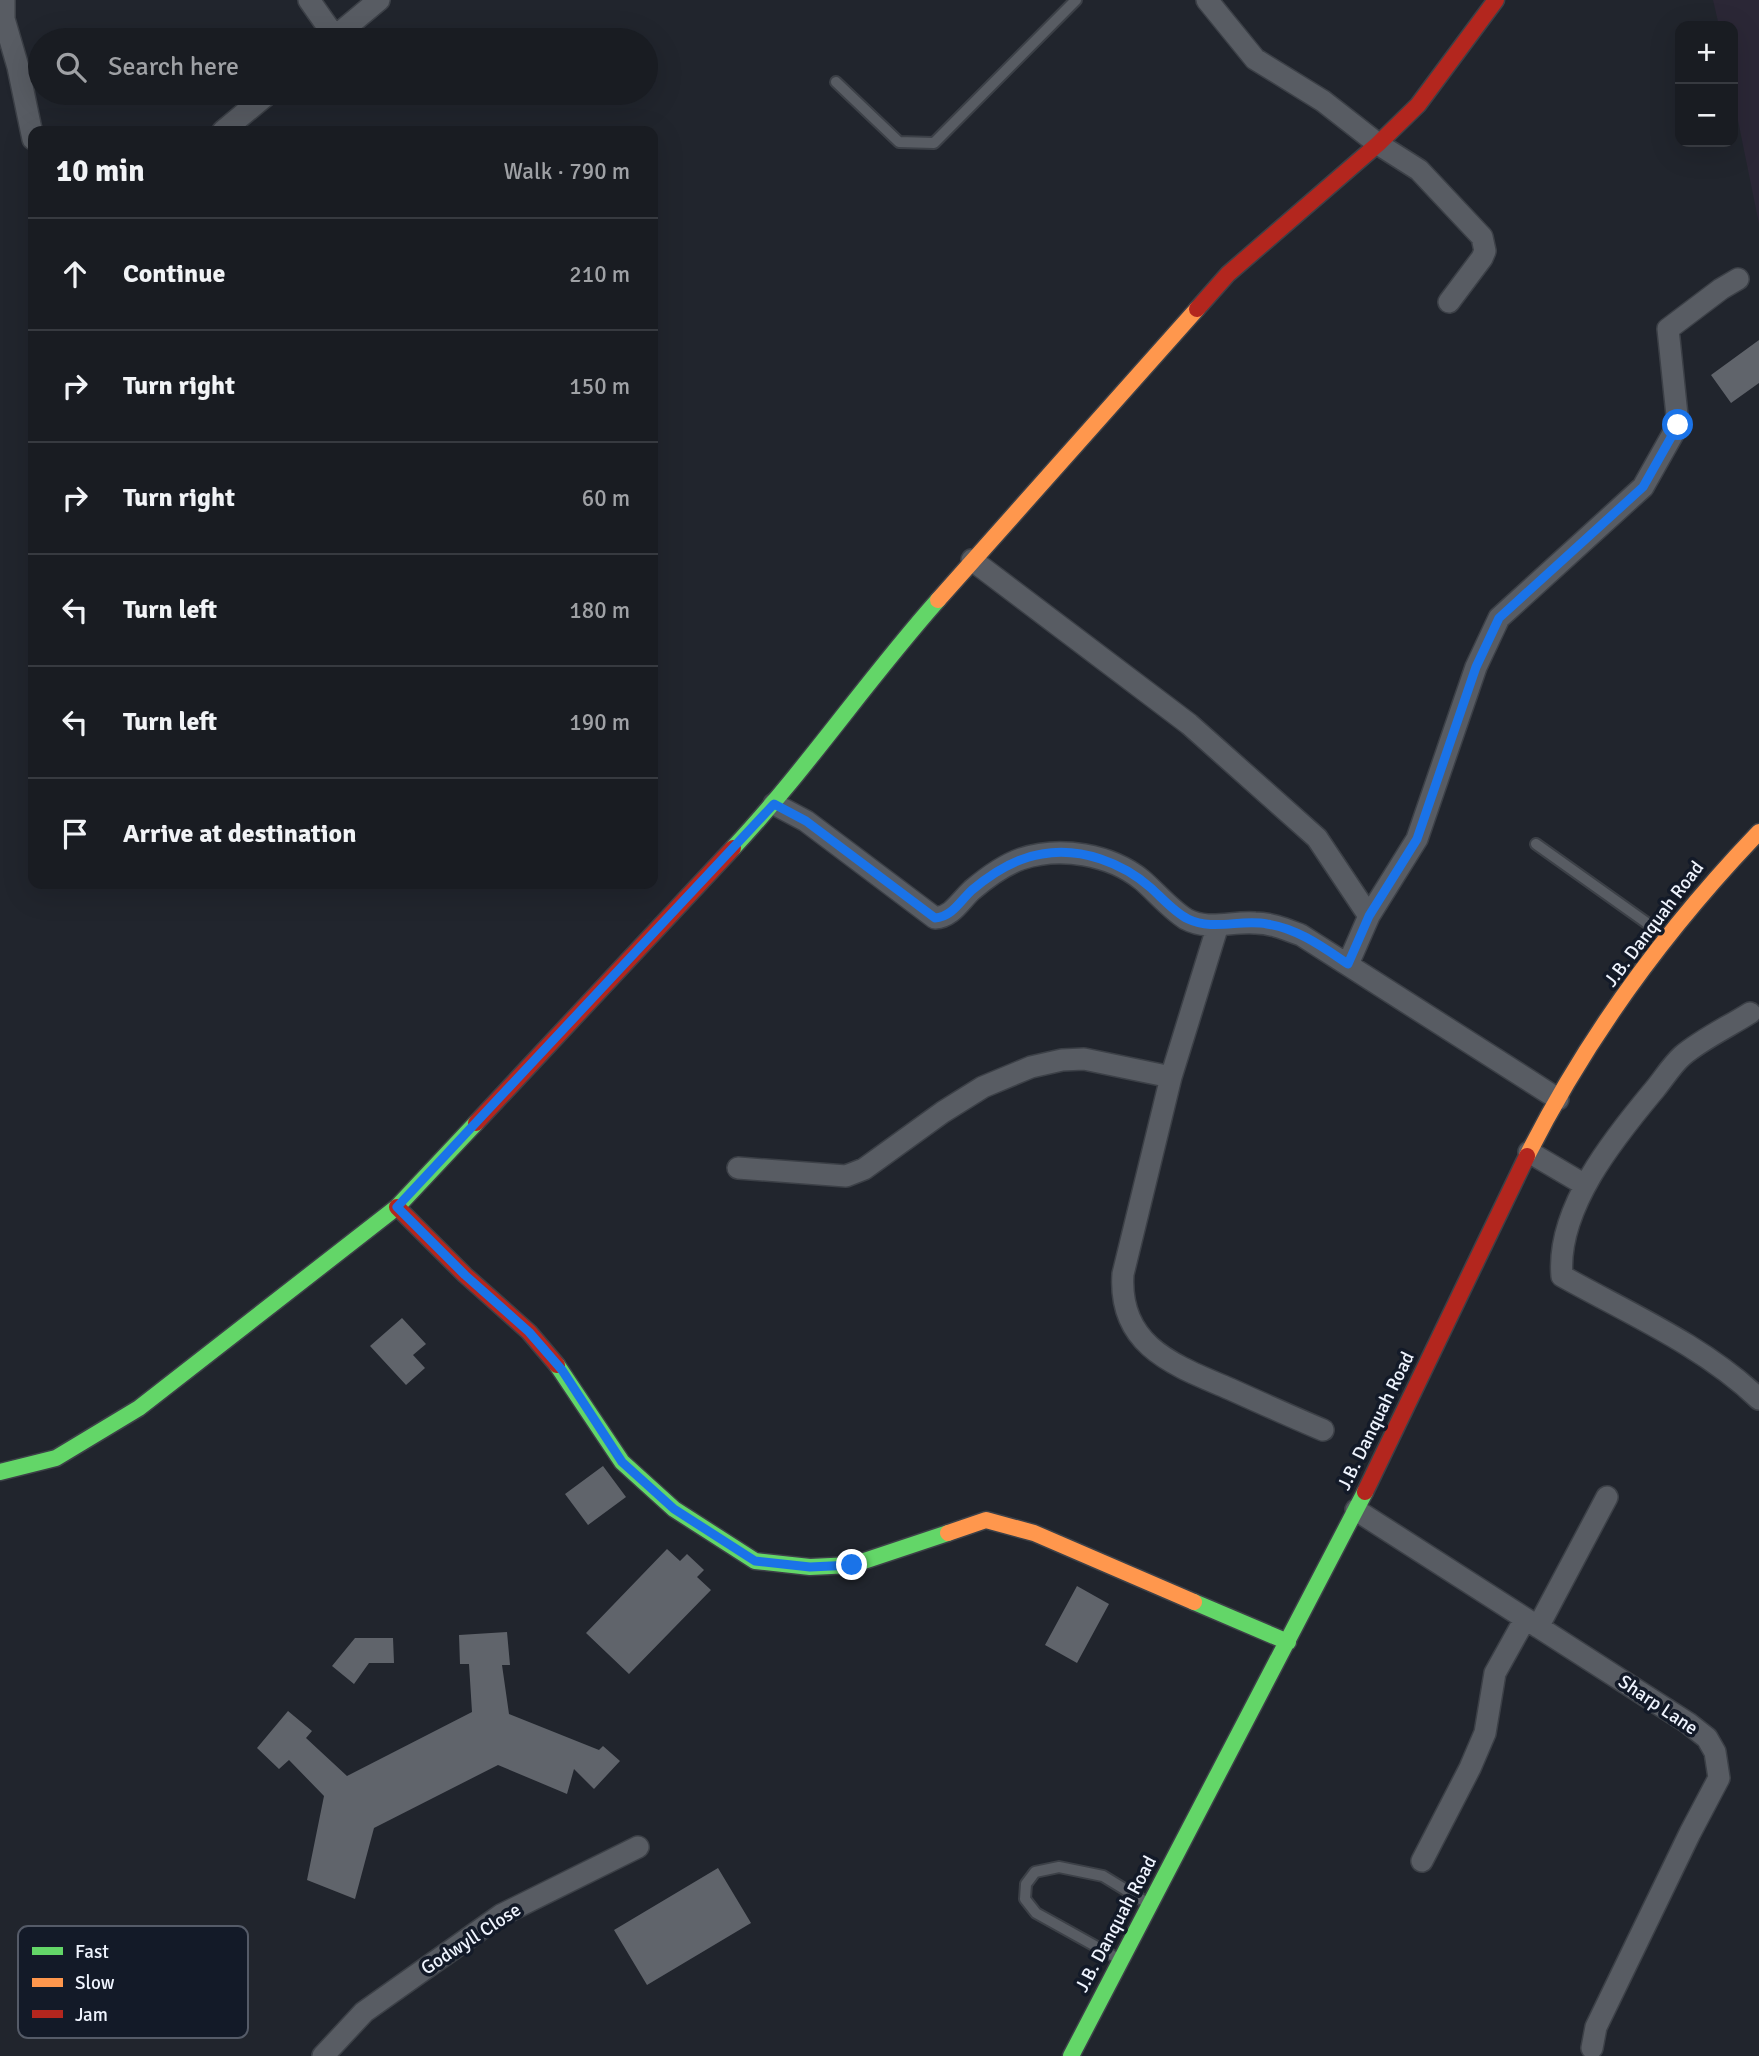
<!DOCTYPE html>
<html lang="en">
<head>
<meta charset="utf-8">
<style>
  :root { --surface:#191c22; --page:#26292f; --text:#f1f3f6; --muted:#9fa1a5; --line:#373a40 }
  body { margin:0; font-family:Signika,sans-serif; background:var(--page); color:var(--text) }
  .controls { position:absolute; right:21px; top:21px; display:grid; overflow:hidden; border-radius:14px; box-shadow:0 7px 28px #0002 }
  .controls button { width:63px; height:63px; display:grid; place-items:center; padding:0; border:0; border-bottom:2px solid var(--line); background:var(--surface); color:var(--text); font:35px sans-serif }
  .stop { position:absolute; width:21px; height:21px; margin:-16px; border:5px solid #1a73e8; border-radius:50%; background:#fff }
  .stop.end { background:#1a73e8; border-color:#fff; box-shadow:0 2px 7px #0008 }
  .list { margin:0; padding:0; list-style:none }
  h2 { display:flex; justify-content:space-between; align-items:center; height:91px; margin:0; padding:0 28px; font-size:30px }
  h2 small { font-size:23px; font-weight:400; color:var(--muted) }
  .list li { display:grid; grid-template-columns:46px 1fr auto; gap:21px; align-items:center; box-sizing:border-box; height:112px; padding:0 28px; border-top:2px solid var(--line) }
  .list b { display:block; font-size:26px; white-space:nowrap }
  .list em { font-size:23px; font-style:normal; color:var(--muted) }
  .icon { flex:none; width:38px; height:38px; fill:none; stroke:currentColor; stroke-width:2; stroke-linecap:round; stroke-linejoin:round }
  .map { position:relative; flex:none; width:1759px; height:2056px; overflow:hidden }
  .search { position:absolute; background:var(--surface); box-shadow:0 7px 28px #0002; left:28px; top:28px; width:630px; height:77px; display:flex; align-items:center; gap:18px; box-sizing:border-box; padding:0 24px; border-radius:38px; color:var(--muted); font-size:26px }
  .panel { position:absolute; background:var(--surface); box-shadow:0 7px 28px #0002; left:28px; top:126px; width:630px; height:763px; border-radius:14px }
  .map>svg:first-child { display:block }
</style>
</head>
<body>
<div class="map">
<svg width="1759" height="2056" viewBox="0 0 1759 2056">
  <rect width="100%" height="100%" fill="#21252d"/>
  <!-- education -->
  <path fill="#2b2736" d="M 1713,0 L 1759,0 L 1759,224 L 1733,96 L 1733,26 L 1719,26 Z"/>
  <!-- building -->
  <path fill="#60646b" d="M 1759,340 L 1759,383 L 1731,403 L 1711,375 Z
    M 402,1318 L 426,1344 L 413,1355 L 425,1368 L 406,1385 L 370,1346 Z
    M 603,1466 L 626,1497 L 588,1525 L 565,1494 Z
    M 667,1549 L 680,1561 L 687,1554 L 704,1570 L 697,1577 L 711,1590 L 629,1674 L 586,1633 Z
    M 1077,1586 L 1109,1604 L 1077,1663 L 1045,1645 Z
    M 507,1632 L 510,1665 L 502,1665 L 509,1714 L 599,1750 L 603,1746 L 620,1761 L 594,1789 L 574,1769 L 567,1794 L 498,1765 L 374,1828 L 355,1899 L 307,1880 L 324,1796 L 289,1760 L 279,1769 L 257,1748 L 288,1711 L 312,1731 L 306,1738 L 347,1776 L 472,1712 L 469,1664 L 460,1664 L 459,1635 Z
    M 355,1638 L 393,1638 L 394,1663 L 369,1663 L 354,1684 L 332,1666 Z
    M 718,1868 L 751,1923 L 647,1985 L 614,1930 Z"/>
  <g fill="none" stroke-linecap="round" stroke-linejoin="round">
    <!-- lane casing -->
    <g stroke="#3c4047" stroke-width="14">
      <path id="lane" d="M 836,82 L 899,142 L 934,143 L 1076,0
        M 1536,844 L 1661,933
        M 1115,1957 L 1036,1913 L 1025,1899 L 1026,1884 L 1035,1872 L 1059,1867 L 1103,1876 L 1144,1901"/>
    </g>
    <!-- street casing -->
    <g stroke="#3c4047" stroke-width="24">
      <path id="street" d="M 4,0 L 4,19 L 18,67 L 33,139
        M 309,0 L 335,37
        M 1207,0 L 1255,59 L 1323,101 L 1378,144 L 1419,170 L 1482,237 L 1485,251 L 1482,258 L 1449,302
        M 331,40 L 379,0
        M 223,131 L 269,93
        M 972,560 L 1189,724 L 1317,838 L 1369,916
        M 774,804 L 806,821 L 935,918 C 952,917 960,901 972,890 C 985,879 1004,865 1021,859 C 1060,846 1110,854 1142,880 C 1156,892 1170,909 1186,919 C 1208,931 1232,921 1255,923 C 1271,923 1285,929 1301,935 L 1558,1099
        M 1218,925 L 1171,1077 L 1123,1274 C 1118,1346 1174,1365 1230,1389 C 1261,1403 1292,1417 1323,1430
        M 1348,964 L 1369,916 L 1417,839 L 1476,667 L 1499,618 L 1643,487 L 1678,425 L 1668,329 L 1721,289 L 1738,279
        M 1750,1013 C 1728,1027 1702,1039 1682,1056 C 1672,1065 1664,1078 1655,1089 C 1614,1138 1556,1209 1562,1276 C 1628,1313 1704,1346 1759,1399
        M 1529,1152 L 1585,1185
        M 738,1168 L 846,1176 L 864,1169 L 943,1112 L 983,1087 L 1031,1067 L 1062,1060 L 1084,1059 L 1171,1077
        M 1356,1510 L 1688,1723 L 1707,1738 L 1715,1752 L 1719,1778 L 1690,1833 L 1596,2027 L 1592,2048
        M 1538,1627 L 1607,1497
        M 1422,1861 L 1470,1768 L 1485,1733 L 1495,1673 L 1525,1619
        M 323,2056 L 364,2012 L 501,1915 L 638,1847"/>
    </g>
    <!-- fast casing -->
    <g stroke="#3c4047" stroke-width="19">
      <path id="fast" d="M 733,848 C 806,770 866,681 938,600
        M 557,1365 L 622,1462 L 674,1509 L 755,1561 L 810,1567 L 852,1565 L 948,1533
        M 0,1472 L 56,1458 L 139,1408 L 397,1207 L 476,1123
        M 1194,1602 L 1288,1642
        M 1071,2056 L 1365,1492"/>
    </g>
    <!-- slow casing -->
    <g stroke="#3c4047" stroke-width="19">
      <path id="slow" d="M 938,600 L 1197,309
        M 1527,1156 C 1587,1037 1667,928 1759,832
        M 948,1533 L 986,1520 L 1034,1533 L 1194,1602"/>
    </g>
    <!-- jam casing -->
    <g stroke="#3c4047" stroke-width="19">
      <path id="jam" d="M 1197,309 L 1228,274 L 1378,144 L 1418,105 L 1496,0
        M 476,1123 L 733,848
        M 397,1207 L 465,1275 L 529,1332 L 557,1365
        M 1365,1492 L 1527,1156"/>
    </g>
    <!-- lane -->
    <use href="#lane" stroke="#585c63" stroke-width="10"/>
    <!-- street -->
    <use href="#street" stroke="#585c63" stroke-width="21"/>
    <!-- fast -->
    <use href="#fast" stroke="#63d668" stroke-width="16"/>
    <!-- slow -->
    <use href="#slow" stroke="#ff974d" stroke-width="16"/>
    <!-- jam -->
    <use href="#jam" stroke="#b3261e" stroke-width="16"/>
  </g>
  <g fill="none" stroke-linecap="round" stroke-linejoin="round">
    <!-- route -->
    <path stroke="#1a73e8" stroke-width="9" d="M 852,1565 L 810,1567 L 755,1561 L 674,1509 L 622,1462 L 562,1370 L 529,1332 L 465,1275 L 397,1207 L 774,804 L 806,821 L 935,918 C 952,917 960,901 972,890 C 992,873 1016,858 1042,854 C 1081,847 1123,863 1151,888 C 1162,898 1175,913 1188,919 C 1213,931 1241,919 1267,924 C 1297,928 1324,948 1348,964 L 1369,916 L 1417,839 L 1476,667 L 1499,618 L 1643,487 L 1678,425"/>
  </g>
  <g text-anchor="middle" dominant-baseline="central" stroke-width="7" stroke-linejoin="round" paint-order="stroke">
    <!-- street labels -->
    <g font-size="19" fill="#eff4fe" stroke="#131a28">
      <text transform="translate(1654 924) rotate(-53)">J.B. Danquah Road</text>
      <text transform="translate(1376 1421) rotate(-64)">J.B. Danquah Road</text>
      <text transform="translate(1658 1705) rotate(34)">Sharp Lane</text>
      <text transform="translate(1116 1924) rotate(-62)">J.B. Danquah Road</text>
      <text transform="translate(471 1939) rotate(-33)">Godwyll Close</text>
    </g>
  </g>
  <!-- legend -->
  <rect x="18" y="1926" width="230" height="112" rx="10" fill="#131a28" stroke="#555b68" stroke-width="2"/>
  <rect x="32" y="1947" width="31" height="8" fill="#63d668"/>
  <rect x="32" y="1978" width="31" height="9" fill="#ff974d"/>
  <rect x="32" y="2010" width="31" height="8" fill="#b3261e"/>
  <g font-size="19" fill="#eff4fe">
    <text x="75" y="1958">Fast</text>
    <text x="75" y="1989">Slow</text>
    <text x="75" y="2021">Jam</text>
  </g>
</svg>
<div class="controls">
<button>+</button>
<button>−</button>
</div>
<div class="stop" style="left:1678px;top:425px"></div>
<div class="stop end" style="left:852px;top:1565px"></div>
<div class="search"><svg class="icon" aria-label="search" viewBox="0 0 24 24"><circle cx="10" cy="10" r="6"/><path d="M15 15l6 6"/></svg>Search here</div>
<section class="panel">
<h2>10 min<small>Walk · 790 m</small></h2>
<ul class="list">
<li><svg class="icon" aria-label="ahead" viewBox="0 0 24 24"><path d="M12 20V5M6 11l6-6 6 6"/></svg><div><b>Continue</b></div><em>210 m</em></li>
<li><svg class="icon" aria-label="right" viewBox="0 0 24 24"><path d="M7 20v-9h11M14 6l5 5-5 5"/></svg><div><b>Turn right</b></div><em>150 m</em></li>
<li><svg class="icon" aria-label="right" viewBox="0 0 24 24"><path d="M7 20v-9h11M14 6l5 5-5 5"/></svg><div><b>Turn right</b></div><em>60 m</em></li>
<li><svg class="icon" aria-label="left" viewBox="0 0 24 24"><path d="M17 20v-9H6M10 6l-5 5 5 5"/></svg><div><b>Turn left</b></div><em>180 m</em></li>
<li><svg class="icon" aria-label="left" viewBox="0 0 24 24"><path d="M17 20v-9H6M10 6l-5 5 5 5"/></svg><div><b>Turn left</b></div><em>190 m</em></li>
<li><svg class="icon" aria-label="arrive" viewBox="0 0 24 24"><path d="M6 21V4h12l-3 4 3 4H6"/></svg><div><b>Arrive at destination</b></div></li>
</ul>
</section>
</div>
</body>
</html>
